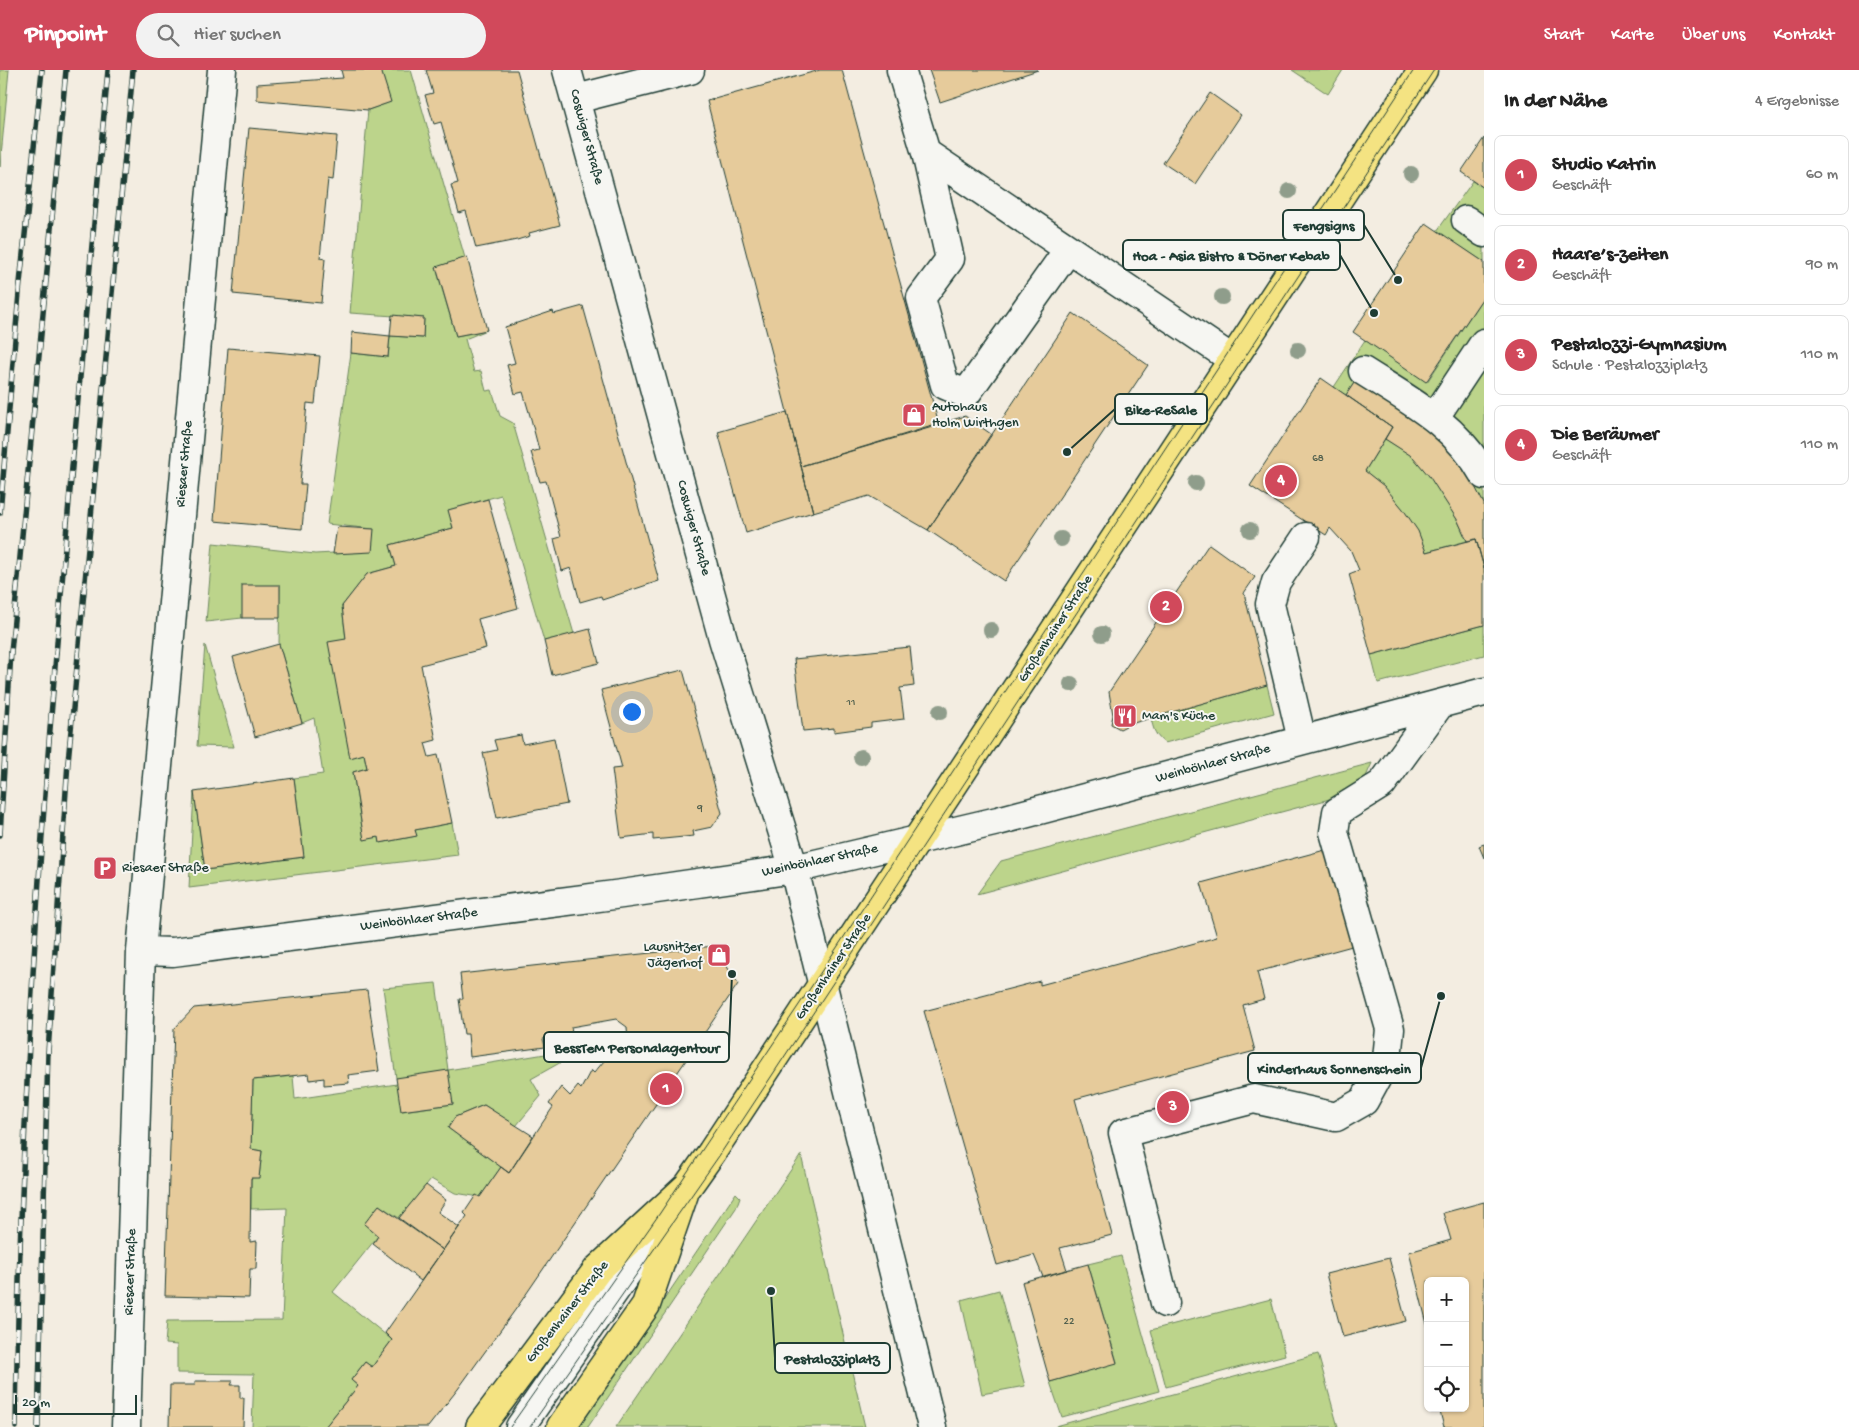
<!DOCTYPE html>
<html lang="de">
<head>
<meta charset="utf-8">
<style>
  :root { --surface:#fff; --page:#f2f2f2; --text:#222; --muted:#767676; --line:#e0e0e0; --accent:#d1495b }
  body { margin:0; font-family:"Gochi Hand",sans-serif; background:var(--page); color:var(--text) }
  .controls { position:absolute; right:15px; bottom:15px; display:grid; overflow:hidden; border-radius:8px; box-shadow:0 1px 4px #0004 }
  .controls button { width:45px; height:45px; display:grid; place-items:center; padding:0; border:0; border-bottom:1px solid var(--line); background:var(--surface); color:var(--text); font:25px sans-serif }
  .scale { position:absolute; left:15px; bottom:12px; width:122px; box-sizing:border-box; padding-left:5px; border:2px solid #1f3d34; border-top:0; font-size:14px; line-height:18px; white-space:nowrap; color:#1f3d34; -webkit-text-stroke:4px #f6f6f2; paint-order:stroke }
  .you { position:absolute; left:631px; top:641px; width:18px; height:18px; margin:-12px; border:4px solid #fff; border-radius:50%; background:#1a73e8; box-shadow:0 0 0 8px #1a73e833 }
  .badge { display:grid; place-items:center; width:32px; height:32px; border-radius:50%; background:var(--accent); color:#fff; font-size:16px; font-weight:700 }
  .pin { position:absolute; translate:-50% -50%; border:2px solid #fff; box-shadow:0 1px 5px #0006 }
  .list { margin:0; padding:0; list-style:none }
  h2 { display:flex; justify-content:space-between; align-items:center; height:65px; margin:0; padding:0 20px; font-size:21px }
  h2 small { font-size:16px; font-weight:400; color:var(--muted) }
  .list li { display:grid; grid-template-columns:32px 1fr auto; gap:15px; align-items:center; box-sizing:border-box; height:80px; margin:0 10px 10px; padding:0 10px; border:1px solid var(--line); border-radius:8px }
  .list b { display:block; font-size:19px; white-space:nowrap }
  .list p { margin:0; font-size:16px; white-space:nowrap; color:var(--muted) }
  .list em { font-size:16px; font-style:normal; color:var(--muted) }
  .icon { flex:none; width:28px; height:28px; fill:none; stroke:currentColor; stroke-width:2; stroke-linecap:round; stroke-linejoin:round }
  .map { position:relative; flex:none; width:1484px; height:1357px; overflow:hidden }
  header { display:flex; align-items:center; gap:30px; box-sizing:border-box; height:70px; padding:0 25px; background:var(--accent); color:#fff }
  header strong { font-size:24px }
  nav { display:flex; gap:28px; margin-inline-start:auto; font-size:18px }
  .search { width:350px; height:45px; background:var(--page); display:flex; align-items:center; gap:12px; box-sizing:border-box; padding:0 18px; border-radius:28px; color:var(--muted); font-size:19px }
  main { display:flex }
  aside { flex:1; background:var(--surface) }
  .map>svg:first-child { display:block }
</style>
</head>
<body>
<header>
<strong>Pinpoint</strong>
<div class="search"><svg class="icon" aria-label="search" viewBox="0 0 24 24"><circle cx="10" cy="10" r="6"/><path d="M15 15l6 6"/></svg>Hier suchen</div>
<nav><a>Start</a><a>Karte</a><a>Über uns</a><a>Kontakt</a></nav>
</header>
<main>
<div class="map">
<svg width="1484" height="1357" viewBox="0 0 1484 1357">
  <rect width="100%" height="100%" fill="#f3ede1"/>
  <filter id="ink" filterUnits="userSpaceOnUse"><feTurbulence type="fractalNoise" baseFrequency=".02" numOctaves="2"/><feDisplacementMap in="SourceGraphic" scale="10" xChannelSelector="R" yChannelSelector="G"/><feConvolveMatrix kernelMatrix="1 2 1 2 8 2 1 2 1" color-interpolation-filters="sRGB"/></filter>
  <g filter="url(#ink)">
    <!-- green -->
    <path fill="#bcd48b" stroke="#6e8860" d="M 0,0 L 9,0 L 0,97 Z
      M 381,0 L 411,0 L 465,188 L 436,198 L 456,266 L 487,260 L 465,269 L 474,302 L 481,301 L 486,321 L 492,320 L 500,346 L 513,353 L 574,564 L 544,571 L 501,425 L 449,440 L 453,458 L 390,475 L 396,496 L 367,504 L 342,536 L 346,569 L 351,687 L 364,684 L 367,698 L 353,702 L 364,769 L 379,767 L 380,773 L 416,766 L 415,760 L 452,753 L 458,785 L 189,818 L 194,722 L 205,800 L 304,787 L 294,708 L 323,704 L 314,648 L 302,653 L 279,574 L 280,515 L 242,548 L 206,552 L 213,473 L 315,484 L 372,481 L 373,459 L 327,454 L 351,283 L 388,287 L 390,266 L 423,268 L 424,248 L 350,243 L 368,40 L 390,32 Z
      M 1292,0 L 1343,0 L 1328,24 Z
      M 1473,111 L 1484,118 L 1484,192 L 1437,161 Z
      M 1484,226 L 1484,434 C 1450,370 1414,348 1356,310 L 1346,325 L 1334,317 L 1365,270 L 1427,312 Z
      M 1385,369 C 1394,375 1406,380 1414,388 C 1437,411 1455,442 1467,471 L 1426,482 C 1413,449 1393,423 1365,401 Z
      M 1484,555 L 1484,585 L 1378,613 L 1371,585 Z
      M 205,575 L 234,677 L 197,676 Z
      M 1267,615 L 1274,643 L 1165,673 C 1156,667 1153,659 1151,648 Z
      M 1372,693 L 1364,711 L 1337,727 L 977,824 L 1001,791 Z
      M 436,913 L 448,1000 L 588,977 L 531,1009 L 541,1026 L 516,1056 L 484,1035 L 455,1047 L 448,1058 L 501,1097 L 480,1127 L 455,1123 L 431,1109 L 399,1148 L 379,1135 L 364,1154 L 378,1166 L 333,1222 L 392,1270 L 372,1297 L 365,1292 L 351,1310 L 358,1316 L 325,1357 L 252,1357 L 254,1304 L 177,1303 L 177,1275 L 165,1274 L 167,1251 L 282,1250 L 287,1138 L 251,1139 L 251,1108 L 259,1107 L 262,1081 L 251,1079 L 253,1010 L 293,1006 L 295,1029 L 397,1014 L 402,1041 L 453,1034 L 396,1008 L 383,918 Z
      M 801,1085 L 865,1357 L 616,1357 Z
      M 736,1123 L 740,1127 L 736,1138 L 588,1357 L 578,1357 Z
      M 1121,1186 L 1159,1321 L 1062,1347 L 1050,1312 L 1117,1292 L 1088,1194 Z
      M 999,1220 L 1025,1316 L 982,1324 L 961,1230 Z
      M 1271,1229 L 1285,1285 L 1166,1317 L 1151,1260 Z
      M 1318,1284 L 1338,1357 L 1056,1357 L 1056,1356 Z"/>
    <!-- building -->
    <path fill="#e6cb9b" stroke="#1f3d34" d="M 341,0 L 381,0 L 391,32 L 368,40 L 257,30 L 257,14 L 343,8 Z
      M 426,0 L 517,0 L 560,155 L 529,163 L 530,166 L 517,170 L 476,178 L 466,141 L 459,143 L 451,115 L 458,113 L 441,52 L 434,54 L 425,25 L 433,23 Z
      M 820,0 L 842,0 L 939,355 L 801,396 L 707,31 Z
      M 929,0 L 1038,0 L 940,32 Z
      M 1210,23 L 1241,45 L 1195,114 L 1163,93 Z
      M 249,58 L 337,66 L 333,110 L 328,109 L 320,188 L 325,189 L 321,233 L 233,224 Z
      M 1484,68 L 1484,118 L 1461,102 Z
      M 1426,153 L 1484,192 L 1484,226 L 1426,312 L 1353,262 Z
      M 467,187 L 487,260 L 456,266 L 436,197 Z
      M 583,236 L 659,511 L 602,530 L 601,526 L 580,532 L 571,498 L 562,501 L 554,469 L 561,467 L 546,411 L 540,412 L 531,382 L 539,380 L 531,349 L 523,322 L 515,324 L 507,295 L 515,293 L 505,257 L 553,241 L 554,244 Z
      M 1073,243 L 1148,295 L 1004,511 L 928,460 Z
      M 392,245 L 424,248 L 423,268 L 390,266 Z
      M 352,262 L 390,266 L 388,287 L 351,283 Z
      M 228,278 L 320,286 L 315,334 L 307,333 L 300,414 L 306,414 L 302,459 L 214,451 Z
      M 1321,308 L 1392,357 L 1365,401 L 1384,416 L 1403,439 L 1418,461 L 1426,482 L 1476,469 L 1484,498 L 1484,555 L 1371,585 L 1349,504 L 1359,500 L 1351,481 L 1330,458 L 1326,465 L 1250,416 Z
      M 1356,310 L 1418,351 L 1452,384 L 1471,409 L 1484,434 L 1484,498 L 1476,469 L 1467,471 L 1458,451 L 1429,406 L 1413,387 L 1385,369 L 1392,357 L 1346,325 Z
      M 787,342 L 813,442 L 746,463 L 718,362 Z
      M 965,346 L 991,364 L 928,460 L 869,426 L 813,442 L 801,396 Z
      M 488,429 L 518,538 L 478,549 L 486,578 L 421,595 L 436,670 L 425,673 L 429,687 L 438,685 L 452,753 L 415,760 L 417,766 L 380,773 L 379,767 L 364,770 L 353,702 L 367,698 L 364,684 L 350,688 L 328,572 L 346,569 L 342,536 L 367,504 L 396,496 L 390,475 L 453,458 L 448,440 Z
      M 337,457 L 374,459 L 372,482 L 333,484 Z
      M 1209,474 L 1255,507 L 1244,523 L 1267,615 L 1130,654 L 1120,659 L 1111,654 L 1113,645 L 1109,622 Z
      M 242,515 L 280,515 L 280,548 L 242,548 Z
      M 590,559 L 599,593 L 552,605 L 544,571 Z
      M 279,574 L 302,653 L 255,667 L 233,587 Z
      M 910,577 L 914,616 L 900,618 L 904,649 L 871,653 L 871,657 L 834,662 L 834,658 L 803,661 L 794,589 Z
      M 683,600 L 722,743 L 712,757 L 693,761 L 694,766 L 653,770 L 653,764 L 621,768 L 612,699 L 622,698 L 601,620 Z
      M 521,665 L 523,674 L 554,668 L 567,734 L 497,748 L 483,683 L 497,680 L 494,670 Z
      M 294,708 L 304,787 L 205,800 L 194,722 Z
      M 1484,774 L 1484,788 L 1479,776 Z
      M 1325,780 L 1352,876 L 1257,902 L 1264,929 L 1243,935 L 1255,981 L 1075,1029 L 1112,1165 L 1060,1178 L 1067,1200 L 1043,1207 L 1034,1185 L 997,1195 L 924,941 L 1040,911 L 1040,915 L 1217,867 L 1201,813 Z
      M 714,876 L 738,914 L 518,1236 L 458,1319 L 428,1357 L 325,1357 L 358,1316 L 351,1310 L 365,1292 L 372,1297 L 392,1270 L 385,1263 L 467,1146 L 464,1143 L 476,1125 L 480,1127 L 501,1097 L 509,1103 L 553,1037 L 549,1034 L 561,1017 L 570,1026 L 578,1016 L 581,1019 L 591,1000 L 594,1003 L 619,973 L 628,973 L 627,957 L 616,949 L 571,957 L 572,962 L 543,969 L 545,977 L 470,987 L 468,964 L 464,964 L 459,929 L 463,929 L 460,904 Z
      M 367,920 L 379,1001 L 348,1005 L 349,1013 L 324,1015 L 324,1008 L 310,1010 L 309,1004 L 253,1010 L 251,1079 L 262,1081 L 259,1108 L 251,1108 L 250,1172 L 257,1171 L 256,1199 L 250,1199 L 249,1228 L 165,1226 L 174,959 L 194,938 Z
      M 448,1000 L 453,1034 L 401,1041 L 396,1008 Z
      M 484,1035 L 533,1066 L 509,1103 L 448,1058 L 455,1047 Z
      M 426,1115 L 446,1130 L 438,1142 L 459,1157 L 443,1180 L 399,1148 Z
      M 1484,1132 L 1484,1357 L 1444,1357 L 1439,1338 L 1465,1338 L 1465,1211 L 1428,1211 L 1428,1258 L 1409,1182 L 1451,1170 L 1443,1143 Z
      M 379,1135 L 443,1180 L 421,1211 L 373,1174 L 378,1166 L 364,1154 Z
      M 1389,1188 L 1406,1251 L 1343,1267 L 1326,1204 Z
      M 1088,1194 L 1117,1293 L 1050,1312 L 1022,1212 Z
      M 195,1311 L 233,1311 L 231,1315 L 240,1315 L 240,1328 L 244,1328 L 243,1357 L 169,1357 L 170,1315 L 195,1315 Z"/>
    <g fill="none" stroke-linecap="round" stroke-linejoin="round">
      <!-- minor casing -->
      <g stroke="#1f3d34" stroke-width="31">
        <path id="minor" d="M 567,0 L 723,569 L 794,799 L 932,1357
          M 901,0 L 926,83 L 950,189 L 921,228 L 945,315 L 966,324 L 1068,180
          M 576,29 L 690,0
          M 926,83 L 1232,289
          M 1466,150 L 1484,163
          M 1363,301 C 1410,331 1456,354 1484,405
          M 1435,347 L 1484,273
          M 1302,670 L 1270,534 L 1276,512 L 1306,467
          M 141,881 L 173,882 L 622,824 L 794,799 L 998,751 L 1484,622
          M 1165,1233 L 1123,1063 L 1254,1029 L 1336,1047 L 1364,1031 L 1387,989 L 1390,959 L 1334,762 L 1337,742 L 1382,714 L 1440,634
          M 126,1357 L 141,881 L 222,0
          M 520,1357 L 673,1137"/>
      </g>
      <!-- major casing -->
      <g stroke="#1f3d34" stroke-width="31">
        <path id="major" d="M 480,1357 L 598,1199 L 688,1116 L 712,1082 L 1423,0
          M 561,1357 L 646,1235 L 684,1124"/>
      </g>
      <!-- minor -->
      <use href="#minor" stroke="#f6f6f2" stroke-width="28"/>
      <!-- major -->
      <use href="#major" stroke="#f4e382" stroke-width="28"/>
      <!-- tram -->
      <path stroke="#1f3d34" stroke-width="1" d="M 510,1357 L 660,1143 L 811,917 L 1414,0
        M 530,1357 L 719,1086 L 1434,0"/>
      <!-- rail casing -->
      <g stroke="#1f3d34" stroke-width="5.5">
        <path id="rail" d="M 0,443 L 19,223 L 42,0
          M 0,765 L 11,582 L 66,0
          M 16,1357 C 21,903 67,452 108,0
          M 38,1357 L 48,982 L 68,692 L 133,0"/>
      </g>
      <!-- rail -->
      <use href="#rail" stroke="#f6f6f2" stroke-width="4" stroke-dasharray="11" stroke-linecap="butt"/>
    </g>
    <!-- trees -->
    <g fill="#8f9d8b">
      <circle cx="1411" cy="104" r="8"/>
      <circle cx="1289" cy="121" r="8"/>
      <circle cx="1222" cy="227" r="8"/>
      <circle cx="1298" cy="280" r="8"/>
      <circle cx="1196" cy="413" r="8"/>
      <circle cx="1250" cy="460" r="8"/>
      <circle cx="1061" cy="469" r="8"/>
      <circle cx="991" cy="560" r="8"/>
      <circle cx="1102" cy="564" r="8"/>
      <circle cx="1071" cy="614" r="8"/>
      <circle cx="940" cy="642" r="8"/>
      <circle cx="861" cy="687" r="8"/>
    </g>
  </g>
  <!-- icons -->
  <defs>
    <g id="shop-square" transform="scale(1.25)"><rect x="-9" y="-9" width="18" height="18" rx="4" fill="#d1495b" stroke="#f6f6f2"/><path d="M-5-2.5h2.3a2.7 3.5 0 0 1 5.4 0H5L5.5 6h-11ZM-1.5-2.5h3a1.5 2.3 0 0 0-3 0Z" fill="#fff"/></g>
    <g id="restaurant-square" transform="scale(1.25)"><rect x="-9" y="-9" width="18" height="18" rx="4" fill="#d1495b" stroke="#f6f6f2"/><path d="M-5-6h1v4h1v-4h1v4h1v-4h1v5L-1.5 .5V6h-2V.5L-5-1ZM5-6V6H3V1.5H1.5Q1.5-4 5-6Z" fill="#fff"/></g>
    <g id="parking-square" transform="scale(1.25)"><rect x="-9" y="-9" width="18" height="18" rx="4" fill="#d1495b" stroke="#f6f6f2"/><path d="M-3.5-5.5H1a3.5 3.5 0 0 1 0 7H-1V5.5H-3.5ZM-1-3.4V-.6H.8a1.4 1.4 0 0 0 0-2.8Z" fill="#fff"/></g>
  </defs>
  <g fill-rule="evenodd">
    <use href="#shop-square" x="914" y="345"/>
    <use href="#restaurant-square" x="1125" y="646"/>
    <use href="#parking-square" x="105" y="798"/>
    <use href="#shop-square" x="719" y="885"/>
  </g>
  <g text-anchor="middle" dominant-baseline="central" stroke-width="4" stroke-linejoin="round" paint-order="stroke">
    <!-- number labels -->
    <g font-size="11" fill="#51604e">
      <text x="1318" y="389">68</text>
      <text x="851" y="633">11</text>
      <text x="700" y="739">9</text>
      <text x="1069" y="1252">22</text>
    </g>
    <!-- street labels -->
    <g font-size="14" fill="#1f3d34" stroke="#f6f6f2">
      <text transform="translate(586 67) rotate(75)">Coswiger Straße</text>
      <text transform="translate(185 394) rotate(-85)">Riesaer Straße</text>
      <text transform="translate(693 458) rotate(75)">Coswiger Straße</text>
      <text transform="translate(1056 559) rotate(-57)">Großenhainer Straße</text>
      <text transform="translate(1213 694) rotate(-15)">Weinböhlaer Straße</text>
      <text transform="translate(820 791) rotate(-12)">Weinböhlaer Straße</text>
      <text transform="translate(419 850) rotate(-7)">Weinböhlaer Straße</text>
      <text transform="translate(834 897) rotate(-56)">Großenhainer Straße</text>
      <text transform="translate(131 1202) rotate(-88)">Riesaer Straße</text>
      <text transform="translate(568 1242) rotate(-52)">Großenhainer Straße</text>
    </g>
    <!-- poi labels -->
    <g font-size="14" fill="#1f3d34" stroke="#f6f6f2" text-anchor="start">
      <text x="932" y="337">Autohaus<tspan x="932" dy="16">Holm Wirthgen</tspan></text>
      <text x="1142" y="646">Mam's Küche</text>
      <text x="122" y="798">Riesaer Straße</text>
      <text x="702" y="877" text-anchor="end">Lausnitzer<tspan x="702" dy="16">Jägerhof</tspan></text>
    </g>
  </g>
  <!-- callouts -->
  <path fill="none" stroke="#1f3d34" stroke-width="2" d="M1398 210L1364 155M1374 243L1340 185M1067 382L1115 339M732 904L729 977M1441 926L1421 998M771 1221L775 1288"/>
  <g fill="#1f3d34" stroke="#f6f6f2" stroke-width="2">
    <circle cx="1398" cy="210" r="5"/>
    <circle cx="1374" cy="243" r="5"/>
    <circle cx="1067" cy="382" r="5"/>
    <circle cx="732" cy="904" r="5"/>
    <circle cx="1441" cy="926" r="5"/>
    <circle cx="771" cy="1221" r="5"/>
  </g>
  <g fill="#f6f6f2" stroke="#1f3d34" stroke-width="2">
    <rect x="1283" y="140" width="81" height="30" rx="5"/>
    <rect x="1123" y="170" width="217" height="30" rx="5"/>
    <rect x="1115" y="324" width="92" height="30" rx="5"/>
    <rect x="544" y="962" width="185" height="30" rx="5"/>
    <rect x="1248" y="983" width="173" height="30" rx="5"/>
    <rect x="775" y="1273" width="115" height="30" rx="5"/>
  </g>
  <g font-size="15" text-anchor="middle" font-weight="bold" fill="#1f3d34">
    <text x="1324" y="160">Fengsigns</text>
    <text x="1231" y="190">Hoa - Asia Bistro &amp; Döner Kebab</text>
    <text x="1161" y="344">Bike-ReSale</text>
    <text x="637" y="982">BessTeM Personalagentour</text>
    <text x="1334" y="1003">Kinderhaus Sonnenschein</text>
    <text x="832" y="1293">Pestalozziplatz</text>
  </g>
</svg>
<div class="controls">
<button>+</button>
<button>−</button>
<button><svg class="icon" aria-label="locate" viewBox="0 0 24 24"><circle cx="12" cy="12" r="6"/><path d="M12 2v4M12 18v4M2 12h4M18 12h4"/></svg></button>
</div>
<div class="scale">20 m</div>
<div class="you"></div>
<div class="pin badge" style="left:666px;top:1019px">1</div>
<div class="pin badge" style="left:1166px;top:537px">2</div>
<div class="pin badge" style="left:1173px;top:1037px">3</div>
<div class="pin badge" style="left:1281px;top:411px">4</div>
</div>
<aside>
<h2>In der Nähe<small>4 Ergebnisse</small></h2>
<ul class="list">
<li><span class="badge">1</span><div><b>Studio Katrin</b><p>Geschäft</p></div><em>60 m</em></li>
<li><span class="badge">2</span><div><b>Haare’s-zeiten</b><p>Geschäft</p></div><em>90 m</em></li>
<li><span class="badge">3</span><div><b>Pestalozzi-Gymnasium</b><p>Schule · Pestalozziplatz</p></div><em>110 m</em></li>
<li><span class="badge">4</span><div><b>Die Beräumer</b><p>Geschäft</p></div><em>110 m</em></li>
</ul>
</aside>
</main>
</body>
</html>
